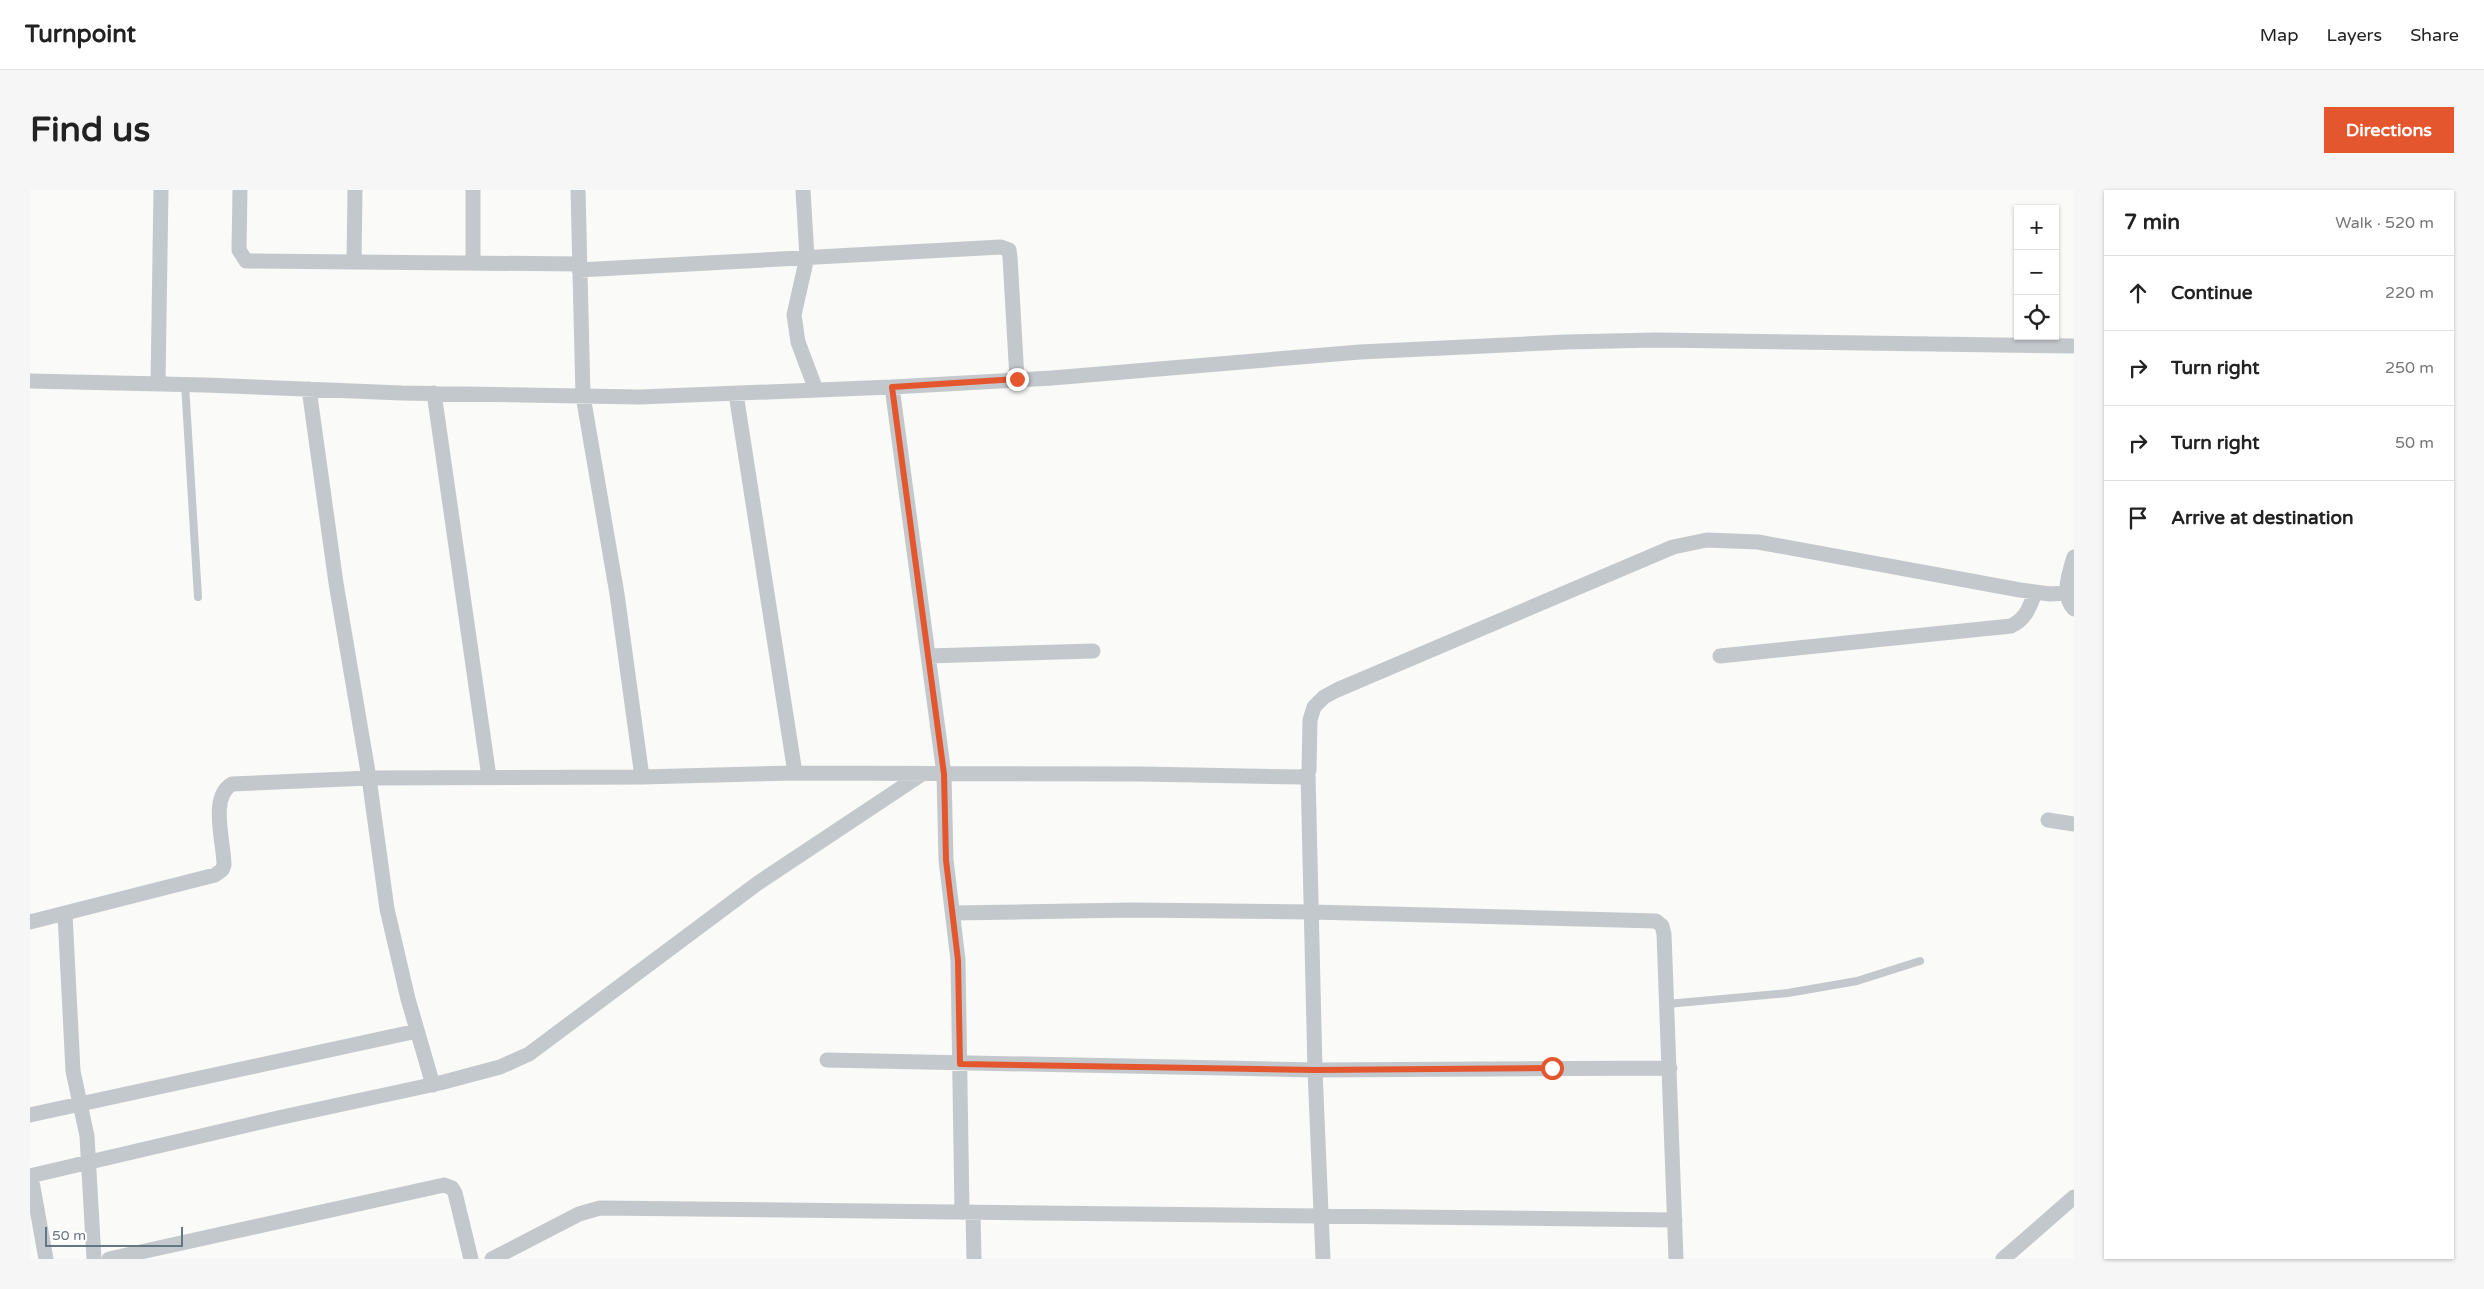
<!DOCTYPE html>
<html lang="en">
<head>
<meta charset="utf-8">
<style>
  :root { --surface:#fff; --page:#f6f6f6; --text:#222; --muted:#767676; --line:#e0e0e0; --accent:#e4572e }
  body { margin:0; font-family:"Varela Round",sans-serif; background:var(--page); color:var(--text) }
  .controls { position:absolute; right:15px; top:15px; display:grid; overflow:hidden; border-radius:0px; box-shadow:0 1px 4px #0004 }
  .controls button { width:45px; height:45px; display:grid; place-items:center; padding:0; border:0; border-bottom:1px solid var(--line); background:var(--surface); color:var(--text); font:25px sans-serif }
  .scale { position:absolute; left:15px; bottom:12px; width:138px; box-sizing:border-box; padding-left:5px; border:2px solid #657683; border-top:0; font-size:14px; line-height:18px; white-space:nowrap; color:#657683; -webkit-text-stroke:4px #fff; paint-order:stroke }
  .stop { position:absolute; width:15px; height:15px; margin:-11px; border:4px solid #e4572e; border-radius:50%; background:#fff }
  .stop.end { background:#e4572e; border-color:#fff; box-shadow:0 1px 5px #0008 }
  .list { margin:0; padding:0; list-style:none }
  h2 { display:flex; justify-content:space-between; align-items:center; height:65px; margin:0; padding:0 20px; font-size:21px }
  h2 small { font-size:16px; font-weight:400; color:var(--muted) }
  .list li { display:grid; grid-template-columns:32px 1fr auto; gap:15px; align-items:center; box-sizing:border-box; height:75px; padding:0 20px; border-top:1px solid var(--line) }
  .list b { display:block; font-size:19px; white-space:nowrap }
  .list em { font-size:16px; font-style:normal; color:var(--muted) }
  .icon { flex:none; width:28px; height:28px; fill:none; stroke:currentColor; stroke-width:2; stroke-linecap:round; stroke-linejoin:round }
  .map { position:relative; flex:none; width:2044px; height:1069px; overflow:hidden; border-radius:0px }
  header { display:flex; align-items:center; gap:30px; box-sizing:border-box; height:70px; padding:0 25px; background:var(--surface); border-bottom:1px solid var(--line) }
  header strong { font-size:24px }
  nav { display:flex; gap:28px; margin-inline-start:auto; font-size:18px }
  .intro { display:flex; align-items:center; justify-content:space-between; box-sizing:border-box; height:120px; padding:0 30px }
  h1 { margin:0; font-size:35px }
  .button { padding:12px 22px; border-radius:0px; background:var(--accent); color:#fff; font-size:18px; font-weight:700 }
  main { display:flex; gap:30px; padding:0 30px }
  aside { flex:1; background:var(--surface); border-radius:0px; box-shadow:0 1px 4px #0004 }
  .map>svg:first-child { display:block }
</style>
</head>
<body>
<header>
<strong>Turnpoint</strong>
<nav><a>Map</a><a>Layers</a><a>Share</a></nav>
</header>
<div class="intro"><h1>Find us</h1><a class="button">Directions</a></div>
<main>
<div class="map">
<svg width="2044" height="1069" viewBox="0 0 2044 1069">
  <rect width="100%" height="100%" fill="#fafaf8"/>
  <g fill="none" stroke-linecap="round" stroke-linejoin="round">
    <!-- service -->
    <path stroke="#c3c8cc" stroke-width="8" d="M 155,194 L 168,407
      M 1637,814 L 1758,803 L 1827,791 L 1890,771"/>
    <!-- minor -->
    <path stroke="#c3c8cc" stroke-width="15" d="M 210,0 L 209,60 L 216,71 L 549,74
      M 548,0 L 553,206 L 587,404 L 612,587
      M 773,0 L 777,67 L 764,125 L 768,152 L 786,200
      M 324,72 L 325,0
      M 443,73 L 443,0
      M 549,80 L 971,57 L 979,60 L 980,67 L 987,189
      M 0,191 L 175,195 L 372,203 L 610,207 L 862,197 L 1022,188 L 1330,162 L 1536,152 L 1626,150 L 2044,156
      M 128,194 L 131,0
      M 862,197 L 914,584 L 916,670 L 928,770 L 932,1021
      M 279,199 L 306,393 L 339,588 L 357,719 L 378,809 L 403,895
      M 404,203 L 459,587
      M 706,204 L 765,583
      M 2044,367 C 2039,384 2031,405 2044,419
      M 898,466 L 1063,461
      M 1690,466 L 1981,436 C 1996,429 1999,418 2005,403
      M 1278,583 L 1285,880 L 1293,1069
      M 2018,630 L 2044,634
      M 923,723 L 1102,720 L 1282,722 L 1626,731 L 1632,736 L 1634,744 L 1646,1069
      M 35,724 L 43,881 L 57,946 L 64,1069
      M 0,732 L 185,685 L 192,680 L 194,675 C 194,652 179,607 202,594 L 339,588 L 612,587 L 765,583 L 1111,584 L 1271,587 L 1278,583 L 1279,580 L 1280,530 L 1284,517 L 1294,507 L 1307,500 L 1643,357 L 1677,350 L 1728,352 L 1990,400 L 2020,404 L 2036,403
      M 797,870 L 1285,880 L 1640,878
      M 0,925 L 387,841
      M 0,986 L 248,928 L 410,893 L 470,877 L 499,864 L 728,693 L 892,584
      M 1,986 L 16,1069
      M 943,1022 L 944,1069
      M 79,1069 L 414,995 L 422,998 L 425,1003 L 441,1069
      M 462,1069 L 549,1024 L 570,1018 L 1645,1030
      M 1973,1069 L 2044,1007"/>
  </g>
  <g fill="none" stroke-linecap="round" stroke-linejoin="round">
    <!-- route -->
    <path stroke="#e4572e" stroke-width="6" d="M 987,189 L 862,197 L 914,584 L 916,670 L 928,770 L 930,874 L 1285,880 L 1522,878"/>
  </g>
</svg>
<div class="controls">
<button>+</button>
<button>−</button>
<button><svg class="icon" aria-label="locate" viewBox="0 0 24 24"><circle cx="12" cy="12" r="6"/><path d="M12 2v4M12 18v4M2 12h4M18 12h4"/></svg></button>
</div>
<div class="scale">50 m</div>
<div class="stop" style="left:1522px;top:878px"></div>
<div class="stop end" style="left:987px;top:189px"></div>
</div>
<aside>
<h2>7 min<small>Walk · 520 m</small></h2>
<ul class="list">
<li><svg class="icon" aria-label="ahead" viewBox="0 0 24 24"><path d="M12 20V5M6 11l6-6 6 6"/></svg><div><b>Continue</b></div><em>220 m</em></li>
<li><svg class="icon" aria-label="right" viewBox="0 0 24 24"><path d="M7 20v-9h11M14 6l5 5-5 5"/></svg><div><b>Turn right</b></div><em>250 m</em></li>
<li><svg class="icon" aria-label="right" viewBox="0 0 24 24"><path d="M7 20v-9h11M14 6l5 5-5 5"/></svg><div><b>Turn right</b></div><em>50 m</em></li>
<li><svg class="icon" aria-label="arrive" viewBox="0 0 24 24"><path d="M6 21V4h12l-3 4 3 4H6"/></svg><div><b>Arrive at destination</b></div></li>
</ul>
</aside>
</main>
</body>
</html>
